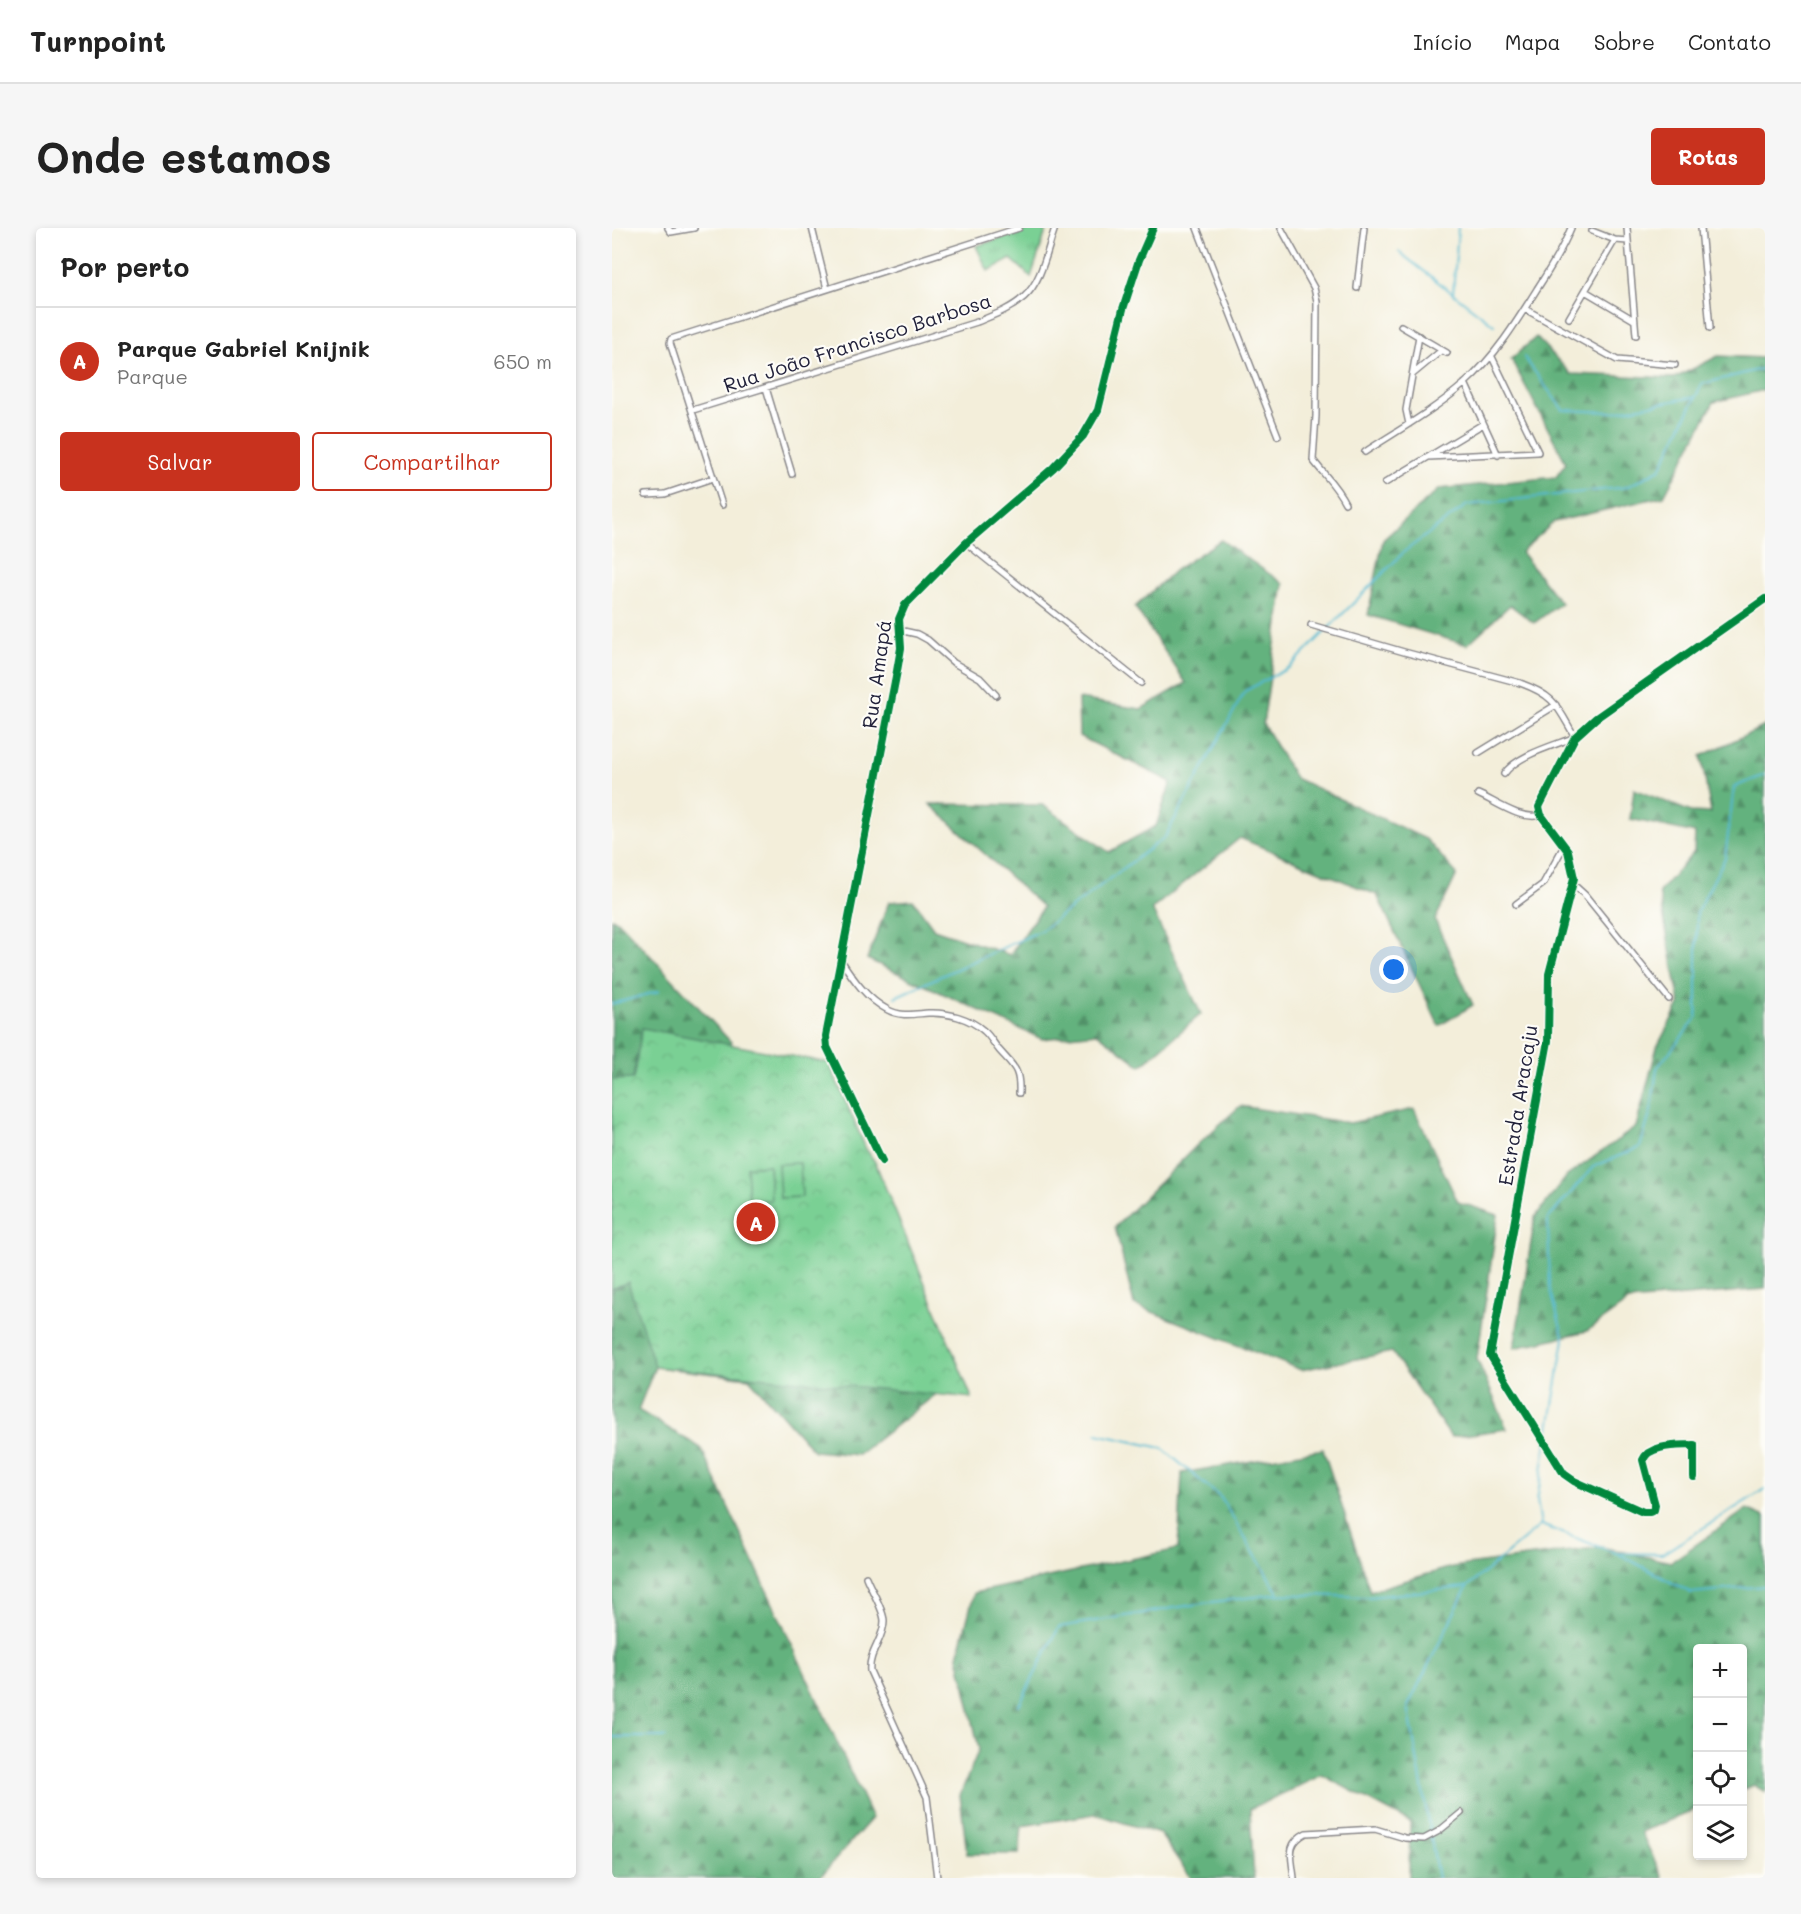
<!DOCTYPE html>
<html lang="pt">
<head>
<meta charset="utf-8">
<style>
  :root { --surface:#fff; --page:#f6f6f6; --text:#222; --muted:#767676; --line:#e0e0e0; --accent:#c8321e }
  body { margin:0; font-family:Mali,sans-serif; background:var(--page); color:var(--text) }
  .controls { position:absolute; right:18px; bottom:18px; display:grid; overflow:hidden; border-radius:6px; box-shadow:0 3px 9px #0003 }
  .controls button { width:54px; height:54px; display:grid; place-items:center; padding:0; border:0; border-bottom:2px solid var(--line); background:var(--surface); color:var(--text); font:30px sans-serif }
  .you { position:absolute; left:782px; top:742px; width:21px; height:21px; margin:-15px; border:4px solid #fff; border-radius:50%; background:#1a73e8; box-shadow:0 0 0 9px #1a73e833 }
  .badge { display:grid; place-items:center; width:39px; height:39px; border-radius:50%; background:var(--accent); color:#fff; font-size:20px; font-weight:700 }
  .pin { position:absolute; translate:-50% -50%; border:3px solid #fff; box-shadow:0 2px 6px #0006 }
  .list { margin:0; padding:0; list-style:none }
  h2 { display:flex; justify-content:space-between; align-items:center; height:78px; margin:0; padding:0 24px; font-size:26px }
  h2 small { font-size:20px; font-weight:400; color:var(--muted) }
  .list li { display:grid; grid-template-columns:39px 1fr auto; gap:18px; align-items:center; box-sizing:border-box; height:108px; padding:0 24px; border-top:2px solid var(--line) }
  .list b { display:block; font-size:22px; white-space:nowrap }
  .list p { margin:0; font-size:20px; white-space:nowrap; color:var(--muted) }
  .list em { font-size:20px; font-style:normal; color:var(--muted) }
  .actions { display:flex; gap:12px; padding:18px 24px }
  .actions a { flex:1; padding:14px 0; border:2px solid var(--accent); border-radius:6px; text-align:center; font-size:21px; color:var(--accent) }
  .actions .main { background:var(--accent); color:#fff }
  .icon { flex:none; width:33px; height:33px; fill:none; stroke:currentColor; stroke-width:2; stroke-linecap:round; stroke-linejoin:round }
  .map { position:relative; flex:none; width:1153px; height:1650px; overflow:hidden; border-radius:6px }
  header { display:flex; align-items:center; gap:36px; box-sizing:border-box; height:84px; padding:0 30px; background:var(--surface); border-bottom:2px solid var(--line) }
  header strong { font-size:28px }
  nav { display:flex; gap:33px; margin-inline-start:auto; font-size:21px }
  .intro { display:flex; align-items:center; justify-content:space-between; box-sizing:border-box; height:144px; padding:0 36px }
  h1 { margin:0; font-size:42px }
  .button { padding:15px 27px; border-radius:6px; background:var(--accent); color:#fff; font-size:21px; font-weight:700 }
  main { display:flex; gap:36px; padding:0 36px }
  aside { flex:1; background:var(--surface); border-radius:6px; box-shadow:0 3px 9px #0003 }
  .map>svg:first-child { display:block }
</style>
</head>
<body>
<header>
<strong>Turnpoint</strong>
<nav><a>Início</a><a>Mapa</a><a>Sobre</a><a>Contato</a></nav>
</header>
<div class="intro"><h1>Onde estamos</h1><a class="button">Rotas</a></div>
<main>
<aside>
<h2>Por perto<small></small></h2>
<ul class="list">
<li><span class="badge">A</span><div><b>Parque Gabriel Knijnik</b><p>Parque</p></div><em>650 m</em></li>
</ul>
<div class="actions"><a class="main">Salvar</a><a>Compartilhar</a></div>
</aside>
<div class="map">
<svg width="1153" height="1650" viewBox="0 0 1153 1650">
  <defs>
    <pattern id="grass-tufts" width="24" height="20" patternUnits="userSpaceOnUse" patternTransform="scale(1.5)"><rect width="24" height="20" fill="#7ad094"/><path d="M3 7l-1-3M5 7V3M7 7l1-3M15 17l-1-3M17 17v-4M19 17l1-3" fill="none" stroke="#69b280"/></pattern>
    <pattern id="forest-firs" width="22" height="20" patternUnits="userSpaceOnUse" patternTransform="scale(1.5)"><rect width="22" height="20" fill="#63b27e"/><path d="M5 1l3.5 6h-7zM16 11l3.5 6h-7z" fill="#519068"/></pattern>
    <pattern id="park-crowns" width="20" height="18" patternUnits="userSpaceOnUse" patternTransform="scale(1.5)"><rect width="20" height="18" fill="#7ad094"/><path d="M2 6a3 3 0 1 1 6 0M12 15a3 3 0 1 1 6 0" fill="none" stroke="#69b280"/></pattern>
  </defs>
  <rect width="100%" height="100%" fill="#fdfcf7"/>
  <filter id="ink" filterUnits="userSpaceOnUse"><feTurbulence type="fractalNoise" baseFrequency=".0167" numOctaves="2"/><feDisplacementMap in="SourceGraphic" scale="12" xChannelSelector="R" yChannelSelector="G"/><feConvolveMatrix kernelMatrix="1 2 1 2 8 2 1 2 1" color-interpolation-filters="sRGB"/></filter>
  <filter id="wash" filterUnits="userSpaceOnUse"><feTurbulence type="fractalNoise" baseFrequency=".008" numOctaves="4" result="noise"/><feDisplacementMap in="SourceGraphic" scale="24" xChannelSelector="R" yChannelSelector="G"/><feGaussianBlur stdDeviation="1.35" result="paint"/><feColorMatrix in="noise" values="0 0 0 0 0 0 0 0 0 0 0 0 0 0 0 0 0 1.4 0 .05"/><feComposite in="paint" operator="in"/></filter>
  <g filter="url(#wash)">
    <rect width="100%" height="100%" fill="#f3eeda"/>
    <!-- grass -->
    <path fill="url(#grass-tufts)" stroke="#4e7968" stroke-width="1.5" d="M 422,0 L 435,0 L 419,49 L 399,31 L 376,43 L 364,18 Z"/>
    <!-- forest -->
    <path fill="url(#forest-firs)" stroke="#426a5c" stroke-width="1.5" d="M 924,109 L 959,146 L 1063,150 L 1106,128 L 1153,130 L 1153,162 L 1102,174 L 1052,268 L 942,294 L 909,324 L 949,375 L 922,395 L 898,377 L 855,417 L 756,387 L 771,312 L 827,261 L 944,249 L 954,235 L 899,131 Z
      M 609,312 L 672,356 L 651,496 L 683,550 L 814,611 L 845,646 L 823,692 L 861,777 L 827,798 L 765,667 L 628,610 L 540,681 L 589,786 L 529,838 L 485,805 L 430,811 L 255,731 L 277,674 L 301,672 L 322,701 L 398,727 L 431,679 L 318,576 L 431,577 L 497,624 L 544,598 L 559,554 L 467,508 L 466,471 L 529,481 L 574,455 L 523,379 L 563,342 Z
      M 1153,498 L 1153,1061 L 1017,1073 L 975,1103 L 902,1120 L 923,989 L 955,948 L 1024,899 L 1045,819 L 1068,775 L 1047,664 L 1082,624 L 1083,605 L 1018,591 L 1022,561 L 1079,584 L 1099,585 L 1089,528 Z
      M 0,690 L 7,694 L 119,814 L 115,884 L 323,1167 L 246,1227 L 202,1223 L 137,1150 L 43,1139 L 26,1182 L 89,1220 L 260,1590 L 207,1650 L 0,1650 Z
      M 628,878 L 738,895 L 802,881 L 846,974 L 886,987 L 865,1131 L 895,1201 L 839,1209 L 780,1124 L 689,1142 L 522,1077 L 503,999 L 584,918 Z
      M 711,1221 L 758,1363 L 840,1339 L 989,1319 L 1059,1334 L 1135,1281 L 1153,1289 L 1153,1564 L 1142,1557 L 1131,1562 L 1130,1420 L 1086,1420 L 1085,1581 L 1029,1604 L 1051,1650 L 797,1650 L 798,1594 L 710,1547 L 638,1581 L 642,1650 L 579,1650 L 548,1606 L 483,1586 L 410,1598 L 407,1626 L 355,1626 L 348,1567 L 367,1521 L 346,1428 L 362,1365 L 566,1321 L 570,1245 Z"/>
    <!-- park -->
    <path fill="url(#park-crowns)" stroke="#4e7968" stroke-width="1.5" d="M 30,800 L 217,835 L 254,921 L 263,934 L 360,1170 L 43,1139 L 16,1054 L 0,1061 L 0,852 L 21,851 Z"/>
    <!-- pitch -->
    <path fill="#7ad094" stroke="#4e7968" stroke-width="1.5" d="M 188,935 L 190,969 L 168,970 L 166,936 Z
      M 157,937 L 159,972 L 137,973 L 135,939 Z"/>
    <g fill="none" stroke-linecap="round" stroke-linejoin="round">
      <!-- stream -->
      <path stroke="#53b9d1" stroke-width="2" d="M 787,24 L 882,97
        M 841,66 L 846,0
        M 912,129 L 951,182 L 1001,184 L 1082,169
        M 283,769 L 430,702 L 553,609 L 633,463 L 678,439 L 793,323 L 855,277 L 1015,259 L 1048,241 L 1090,156 L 1153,140
        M 0,776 L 47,763
        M 485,1206 L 550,1220 L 609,1270 L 666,1365
        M 929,1297 L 1004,1325 L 1050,1326 L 1153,1261
        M 1007,1326 L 1079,1365 L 1153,1358
        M 407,1477 L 447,1399 L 592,1375 L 666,1366 L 757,1369 L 854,1359
        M 0,1509 L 54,1509
        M 826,1650 L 796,1478 L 855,1359 L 929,1297 L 925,1272 L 952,1111 L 938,1060 L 936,991 L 981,939 L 1028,919 L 1039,883 L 1045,840 L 1085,789 L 1085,684 L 1113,630 L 1122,559 L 1153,547"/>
    </g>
  </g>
  <g filter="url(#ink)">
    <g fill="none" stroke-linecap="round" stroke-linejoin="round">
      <!-- street casing -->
      <g stroke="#8a888a" stroke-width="8">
        <path id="street" d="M 56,0 L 59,4 L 82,0
          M 200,0 L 215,61
          M 585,0 L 666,208
          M 669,0 L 702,60 L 705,73 L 704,188 L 701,232 C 713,248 724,257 733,275
          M 1015,0 L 1024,107
          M 1089,0 L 1098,100
          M 980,3 L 1003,12 L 1016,13
          M 745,60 L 752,0
          M 973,63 L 1022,92
          M 913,81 L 1005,132 L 1063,137
          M 957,90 L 1003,12
          M 789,98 L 835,125
          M 801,146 L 830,122
          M 853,155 L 886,227
          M 154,160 L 180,246
          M 81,182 L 365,94 C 382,87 399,81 412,69 C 430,53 435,22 443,0
          M 797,196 L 794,182 L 807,108
          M 753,224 C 787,202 822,182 852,156 C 883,129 904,95 925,61 C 938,41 950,22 959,0
          M 816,229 L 926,224 L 880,129
          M 773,255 L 871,196
          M 34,267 L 53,266 L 101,250
          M 110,277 L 58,115 L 59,111 L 407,0
          M 354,315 L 529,455
          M 699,397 L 792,424 L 908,455 C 944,468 945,478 963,509
          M 287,402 L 305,406 L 316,412 L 342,435 L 368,450 L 384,467
          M 866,525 L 944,477
          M 892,546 C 905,527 941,518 963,509
          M 866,566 C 884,574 909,593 929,587
          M 961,656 L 973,667 L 1057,771
          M 904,676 L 931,656 L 952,618
          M 229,732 C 241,751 255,771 276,782 C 289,789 302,786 316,785 C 335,784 358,790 372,803 C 378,808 382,816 387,822 C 402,839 408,841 407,865
          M 270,933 L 215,819 L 214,808 L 285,443 L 289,420 L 287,391 L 293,377 L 354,315 L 441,240 L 471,208 L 486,182 L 511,81 L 527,32 L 541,0
          M 1082,1249 L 1082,1217 C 1067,1218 1037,1216 1031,1232 L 1043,1277 L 1042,1282 L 1038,1284 L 1031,1284 L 962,1253 L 952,1246 L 878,1127 L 936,813 L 937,746 L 962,650 L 956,623 L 929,587 L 927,579 L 963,509 L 984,490 L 1153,371
          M 254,1349 C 258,1360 272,1382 272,1393 C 272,1411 256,1425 258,1443 L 315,1569 L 325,1650
          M 682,1650 C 680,1629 673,1616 694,1605 L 763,1601 L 793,1610 L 812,1611 L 827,1603 L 849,1585"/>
      </g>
      <!-- street -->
      <use href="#street" stroke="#fff" stroke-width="5"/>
      <!-- cycleway casing -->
      <g stroke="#fdfcf7" stroke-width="11">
        <path id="cycleway" d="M 270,933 L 215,819 L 214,808 L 285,443 L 289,420 L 287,391 L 293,377 L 354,315 L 441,240 L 471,208 L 486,182 L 511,81 L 527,32 L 541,0
          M 1082,1249 L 1082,1217 C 1067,1218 1037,1216 1031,1232 L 1043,1277 L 1042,1282 L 1038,1284 L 1031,1284 L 962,1253 L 952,1246 L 878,1127 L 936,813 L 937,746 L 962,650 L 956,623 L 929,587 L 927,579 L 963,509 L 984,490 L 1153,371"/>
      </g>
      <!-- cycleway -->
      <use href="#cycleway" stroke="#00873e" stroke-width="8"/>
    </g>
  </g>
  <g text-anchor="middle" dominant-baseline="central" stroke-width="4.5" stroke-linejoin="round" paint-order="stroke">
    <!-- street labels -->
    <g font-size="20" fill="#22223b" stroke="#fdfcf7">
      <text transform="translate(245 114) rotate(-18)">Rua João Francisco Barbosa</text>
      <text transform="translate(264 446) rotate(-82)">Rua Amapá</text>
      <text transform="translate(905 877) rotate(-81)">Estrada Aracaju</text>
    </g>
  </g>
</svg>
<div class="controls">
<button>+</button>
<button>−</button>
<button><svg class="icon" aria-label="locate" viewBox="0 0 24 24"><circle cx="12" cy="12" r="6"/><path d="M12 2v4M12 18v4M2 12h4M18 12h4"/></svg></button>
<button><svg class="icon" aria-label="layers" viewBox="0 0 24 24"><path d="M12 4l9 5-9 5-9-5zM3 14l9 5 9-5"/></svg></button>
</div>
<div class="you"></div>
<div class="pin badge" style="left:144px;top:994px">A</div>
</div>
</main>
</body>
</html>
